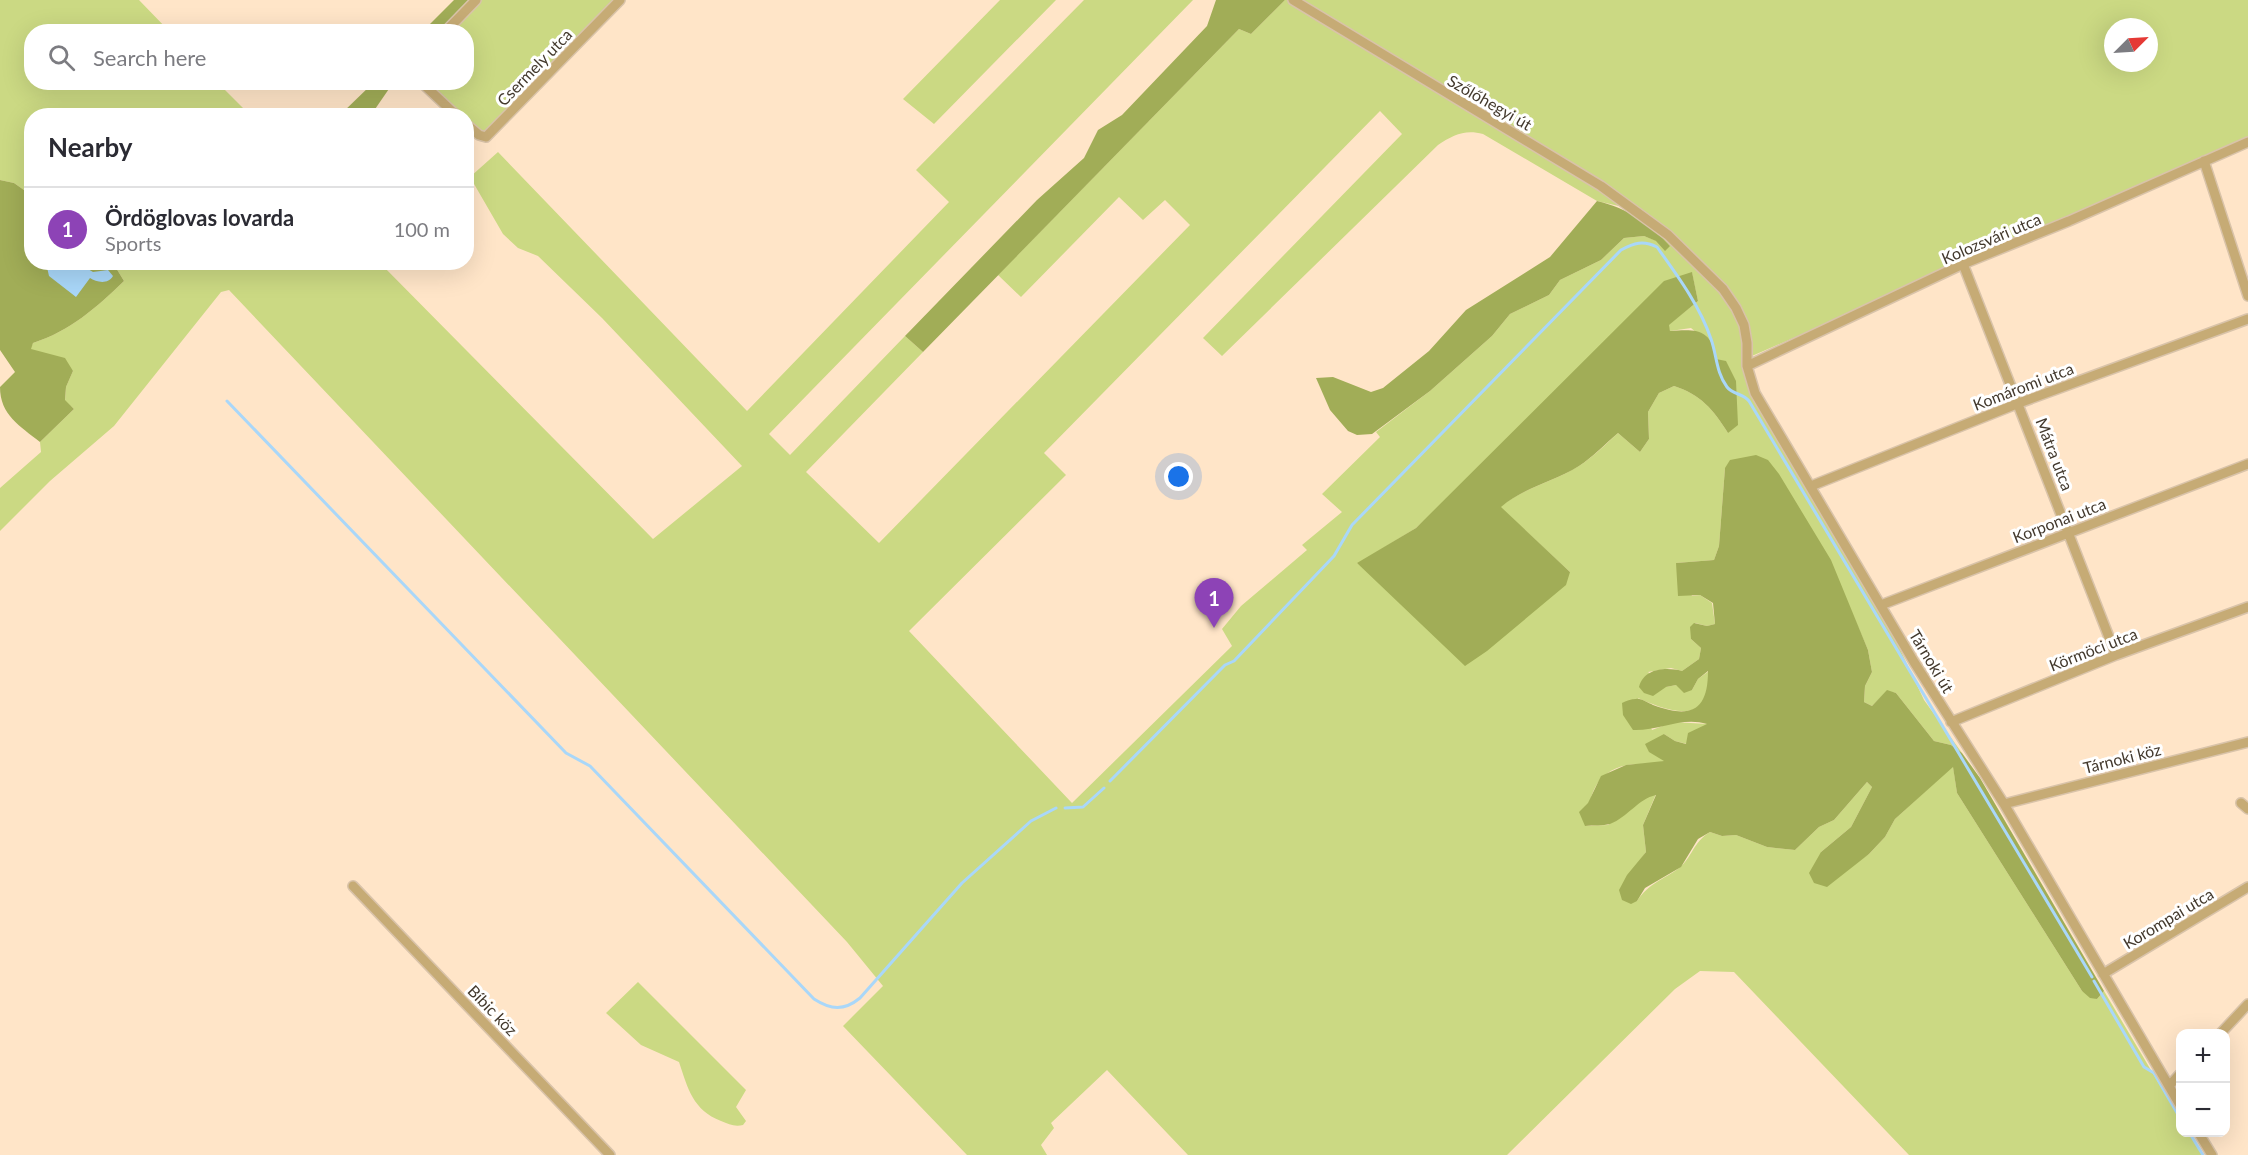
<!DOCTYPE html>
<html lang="en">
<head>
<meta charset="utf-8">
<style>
  :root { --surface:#fff; --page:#f2f2f3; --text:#2b2b33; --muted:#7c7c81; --line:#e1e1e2; --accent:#8d43b6 }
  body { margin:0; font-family:Lato,sans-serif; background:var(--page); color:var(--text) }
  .controls { position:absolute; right:18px; bottom:18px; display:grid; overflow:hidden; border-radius:12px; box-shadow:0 6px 24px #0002 }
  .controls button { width:54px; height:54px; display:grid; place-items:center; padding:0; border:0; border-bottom:2px solid var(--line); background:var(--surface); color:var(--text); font:30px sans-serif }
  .compass { position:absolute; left:2104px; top:18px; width:54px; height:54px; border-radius:50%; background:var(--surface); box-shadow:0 6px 24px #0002; rotate:66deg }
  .you { position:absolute; left:1179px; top:477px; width:21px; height:21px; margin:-15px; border:4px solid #fff; border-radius:50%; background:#1a73e8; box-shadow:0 0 0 9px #1a73e833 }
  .badge { display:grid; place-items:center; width:39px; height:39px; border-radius:50%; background:var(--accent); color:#fff; font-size:20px; font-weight:700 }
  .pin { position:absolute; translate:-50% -50px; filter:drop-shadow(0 2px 3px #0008) }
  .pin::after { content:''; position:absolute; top:32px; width:21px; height:18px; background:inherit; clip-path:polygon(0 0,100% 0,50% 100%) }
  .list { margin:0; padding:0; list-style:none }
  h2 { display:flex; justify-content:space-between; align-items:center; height:78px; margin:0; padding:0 24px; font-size:26px }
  h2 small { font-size:20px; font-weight:400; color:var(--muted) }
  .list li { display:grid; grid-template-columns:39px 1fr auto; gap:18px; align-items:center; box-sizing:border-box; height:84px; padding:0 24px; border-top:2px solid var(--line) }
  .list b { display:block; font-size:22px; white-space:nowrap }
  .list p { margin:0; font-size:20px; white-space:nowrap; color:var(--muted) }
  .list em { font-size:20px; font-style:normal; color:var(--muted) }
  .icon { flex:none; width:33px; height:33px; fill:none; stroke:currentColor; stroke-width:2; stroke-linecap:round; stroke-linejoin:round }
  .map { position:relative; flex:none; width:2248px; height:1155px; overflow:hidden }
  .search { position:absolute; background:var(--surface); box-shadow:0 6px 24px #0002; left:24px; top:24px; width:450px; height:66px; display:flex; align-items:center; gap:15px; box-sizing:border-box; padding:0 21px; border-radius:24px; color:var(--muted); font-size:22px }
  .panel { position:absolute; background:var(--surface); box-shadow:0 6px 24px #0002; left:24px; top:108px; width:450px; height:162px; border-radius:24px }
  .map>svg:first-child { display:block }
</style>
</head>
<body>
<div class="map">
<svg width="2248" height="1155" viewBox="0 0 2248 1155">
  <rect width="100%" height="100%" fill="#ffe5c8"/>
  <!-- green -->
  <path fill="#cbd983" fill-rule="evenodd" d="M 0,0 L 139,0 L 169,31 L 32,32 L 32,82 L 218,83 L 250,115 L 32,116 L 31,195 L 14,183 L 0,180 Z
    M 469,0 L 624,0 L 479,140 L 467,128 L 466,116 L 453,115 L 419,83 L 466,82 L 466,32 L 438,31 Z
    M 1000,0 L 1056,0 L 934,124 L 903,99 Z
    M 1084,0 L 1193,0 L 769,434 L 790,455 L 905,336 L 923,352 L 806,472 L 879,543 L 1190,225 L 1165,200 L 1143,220 L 1119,197 L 1021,297 L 998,275 L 1239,29 L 1251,34 L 1285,0 L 2248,0 L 2248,140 L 1745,359 L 1752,385 L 1890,628 L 1924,700 L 1962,753 L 1951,745 L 1934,741 L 1896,693 L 1887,691 L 1872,706 L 1864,702 L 1865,686 L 1872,672 L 1868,650 L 1849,606 L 1725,468 L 1719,546 L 1714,560 L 1676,563 L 1692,596 L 1700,595 L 1712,603 L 1715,624 L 1707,626 L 1695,623 L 1691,639 L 1701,648 L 1699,659 L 1682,671 L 1671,668 L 1648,672 L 1666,687 L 1676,685 L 1692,690 L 1698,679 L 1709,671 C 1708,680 1710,691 1705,700 C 1692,722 1656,706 1638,698 L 1652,730 L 1673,722 L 1708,724 L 1687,744 L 1675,741 L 1664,734 L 1665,761 C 1653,765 1640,763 1627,765 C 1594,772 1589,797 1586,826 L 1608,825 L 1645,797 L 1656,794 L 1643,825 L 1646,852 L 1638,863 L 1637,901 C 1649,883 1663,880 1679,868 C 1692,858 1693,842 1710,832 L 1722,836 L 1736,835 L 1767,847 L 1795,850 L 1819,827 L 1834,820 L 1867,782 L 1872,787 L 1851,827 L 1821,852 L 1848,868 L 1869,854 L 1885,837 L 1895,819 L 1953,766 L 1957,793 L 2082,991 L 2097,999 L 2104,991 L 2180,1119 L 2180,1132 L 2189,1133 L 2204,1155 L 1909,1155 L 1734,972 L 1700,971 L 1675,989 L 1507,1155 L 1188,1155 L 1107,1070 L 1051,1123 L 1054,1128 L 1041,1145 L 1047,1155 L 967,1155 L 843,1026 L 883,986 L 847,942 L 229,290 L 221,292 L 114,426 L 50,481 L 0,531 L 0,488 L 41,452 L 40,442 L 74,409 L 65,401 L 66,387 L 73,371 L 30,349 L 33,343 C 70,331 96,308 124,281 L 113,263 L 379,262 L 653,539 L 742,466 L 602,318 L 538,256 L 518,248 L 503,234 L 470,177 L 498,152 L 747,411 L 949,202 L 916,170 ZM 2113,27 L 2149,27 L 2149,63 L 2113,63 ZM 1380,111 L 1402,134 L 1203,338 L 1222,356 L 1438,145 C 1453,135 1465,129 1483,134 L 1597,201 L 1623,207 L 1670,246 L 1644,236 L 1624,238 L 1601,260 L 1560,280 L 1549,295 L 1510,314 L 1492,336 L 1430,391 L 1376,432 L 1380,437 L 1322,494 L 1342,512 L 1302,545 L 1307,550 L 1241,606 L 1222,629 L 1232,646 L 1072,803 L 909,631 L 1066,475 L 1044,453 ZM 1692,273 L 1698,301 L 1668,325 L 1670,331 L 1691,328 L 1714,347 L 1728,433 C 1713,409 1701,395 1674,386 L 1659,393 L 1648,412 L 1649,439 L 1640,452 L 1618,433 C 1606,444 1593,457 1579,466 C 1553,482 1523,488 1500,507 L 1570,572 L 1357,564 L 1416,528 Z
    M 638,982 L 746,1090 L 736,1107 L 746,1121 L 743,1125 C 734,1127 729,1124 721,1121 C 693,1110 688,1089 679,1062 L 641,1045 L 606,1013 Z"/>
  <!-- forest -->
  <path fill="#a1ad57" d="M 454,0 L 469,0 L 438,31 L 423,31 Z
    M 1216,0 L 1285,0 L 1251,34 L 1239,29 L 923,352 L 905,336 L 1037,200 L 1084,158 L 1098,130 L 1122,115 L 1207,26 Z
    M 373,83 L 393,83 L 371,115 L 340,115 Z
    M 0,180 L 14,183 L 31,195 L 32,262 L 113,263 L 124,281 C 96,308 70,331 33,343 L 31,349 L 65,358 L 73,371 L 66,387 L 65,400 L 74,409 L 40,442 C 20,426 0,415 0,387 L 15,372 L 0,350 Z
    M 1597,201 C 1629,209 1648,222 1670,246 L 1665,251 L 1656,241 L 1644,236 L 1624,238 L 1601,260 L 1560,280 L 1549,295 L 1510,314 L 1492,336 L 1430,391 L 1372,434 L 1357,435 L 1348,431 L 1330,410 L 1316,378 L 1333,377 L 1371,392 L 1383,388 L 1429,351 L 1466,310 L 1550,257 Z
    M 1692,272 L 1698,301 L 1669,325 L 1670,331 C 1695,329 1712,328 1716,359 L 1726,361 L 1736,381 L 1738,425 L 1728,433 C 1713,409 1701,395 1674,386 L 1659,393 L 1648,412 L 1649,439 L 1640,452 L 1618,433 C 1605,444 1593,457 1579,466 C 1553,482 1523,488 1501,507 L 1570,572 L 1566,585 L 1487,651 L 1465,666 L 1357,563 L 1416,528 L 1664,281 Z
    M 1756,455 L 1768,460 L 1779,474 L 1831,560 L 1868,650 L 1872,672 L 1865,686 L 1864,702 L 1872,706 L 1887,690 L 1896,693 L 1934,741 L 1951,745 L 1962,753 L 1980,778 L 2104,991 L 2097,999 L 2090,998 L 2082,991 L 1957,793 L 1953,767 L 1895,819 L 1885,837 L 1869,854 L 1827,887 L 1814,883 L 1809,873 L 1821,852 L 1851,827 L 1872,787 L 1867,782 L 1834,820 L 1819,827 L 1795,850 L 1767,847 L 1736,835 L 1722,836 L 1710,832 L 1698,839 L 1681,867 L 1645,888 L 1637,901 L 1631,904 L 1622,900 L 1619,890 L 1627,875 L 1646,852 L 1643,825 L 1656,795 C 1638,799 1628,817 1610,824 C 1603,826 1593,825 1585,826 L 1579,812 L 1588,803 L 1601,776 L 1626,765 L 1664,761 L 1649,752 L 1645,744 L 1664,734 L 1675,741 L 1686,744 L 1688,733 L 1707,724 C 1682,716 1659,731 1633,730 L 1623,715 L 1622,703 C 1626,701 1631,699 1636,699 C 1641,698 1648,703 1653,705 C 1691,719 1708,711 1708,671 L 1698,679 L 1692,690 L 1684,693 L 1676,685 L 1666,687 L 1653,696 L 1644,693 L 1639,687 C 1644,668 1666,667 1682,671 L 1699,659 L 1701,648 L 1691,639 L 1690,627 L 1694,623 L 1707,626 L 1715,624 L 1713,603 L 1700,595 L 1678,596 L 1676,563 L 1714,560 L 1719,546 L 1725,468 L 1730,460 Z"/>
  <!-- water -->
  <path fill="#a9d7f9" d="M 46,263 L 78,263 L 93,272 L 108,270 L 113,276 C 108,285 96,282 90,278 L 76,297 L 49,276 Z"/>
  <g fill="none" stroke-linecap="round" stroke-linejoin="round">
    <!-- stream -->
    <path stroke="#a9d7f9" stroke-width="3" d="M 227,401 L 566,753 L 590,766 L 814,999 C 831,1010 844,1011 860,998 L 962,883 L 1031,821 L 1056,808
      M 1110,781 L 1225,665 L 1234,661 L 1334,556 L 1352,525 L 1621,250 C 1634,243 1643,240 1657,247 C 1677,275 1700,306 1711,339 C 1717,356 1716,372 1727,387 C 1733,395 1743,393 1749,401 L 2092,977
      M 1065,808 L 1083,807 L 1104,788
      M 2094,981 L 2144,1067 L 2154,1073 L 2180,1118
      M 2189,1132 L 2203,1155"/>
    <!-- street casing -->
    <g stroke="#d9c3a9" stroke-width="12">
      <path id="street" d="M 1293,0 L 1601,186 L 1668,235 L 1723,289 L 1736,308 L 1744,325 L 1747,343 L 1747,366 L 1755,393 L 1914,662 L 2004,804 L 2180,1105
        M 445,32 L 476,0
        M 421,82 L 457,116
        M 466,124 L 479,135 L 486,137 L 620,0
        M 2204,161 L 2248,296
        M 1963,264 L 2116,655
        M 1747,366 L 1963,264 L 2069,221 L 2248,142
        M 1811,486 L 2019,403 L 2248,319
        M 1881,605 L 2248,464
        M 1951,722 L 2116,655 L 2248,607
        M 2241,803 L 2248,809
        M 2004,804 L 2248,742
        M 353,886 L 610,1155
        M 2103,974 L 2248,887
        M 2220,1034 L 2248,1004
        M 2169,1086 L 2180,1074
        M 2198,1132 L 2212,1155"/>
    </g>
    <!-- street -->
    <use href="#street" stroke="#c6ab75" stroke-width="9"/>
  </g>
  <g text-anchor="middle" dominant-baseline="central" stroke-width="6" stroke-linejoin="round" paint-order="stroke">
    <!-- street labels -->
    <g font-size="16" fill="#43392d" stroke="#fff">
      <text transform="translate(534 67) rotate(-46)">Csermely utca</text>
      <text transform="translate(1490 102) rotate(30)">Szőlőhegyi út</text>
      <text transform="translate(1991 238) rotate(-23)">Kolozsvári utca</text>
      <text transform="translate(2023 386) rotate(-21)">Komáromi utca</text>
      <text transform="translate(2055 454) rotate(69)">Mátra utca</text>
      <text transform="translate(2059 520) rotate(-21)">Korponai utca</text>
      <text transform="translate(2093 649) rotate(-21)">Körmöci utca</text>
      <text transform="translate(1932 661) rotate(59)">Tárnoki út</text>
      <text transform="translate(2122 758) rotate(-14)">Tárnoki köz</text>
      <text transform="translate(2168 918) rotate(-31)">Korompai utca</text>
      <text transform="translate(493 1010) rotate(46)">Bíbic köz</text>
    </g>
  </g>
</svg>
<div class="controls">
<button>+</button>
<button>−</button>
</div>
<svg class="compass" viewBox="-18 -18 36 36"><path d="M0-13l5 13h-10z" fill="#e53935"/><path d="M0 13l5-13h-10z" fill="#7c7c81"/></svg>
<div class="you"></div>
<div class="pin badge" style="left:1214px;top:628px">1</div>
<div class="search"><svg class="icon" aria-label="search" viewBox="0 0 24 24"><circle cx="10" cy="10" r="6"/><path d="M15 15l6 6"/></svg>Search here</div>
<section class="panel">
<h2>Nearby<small></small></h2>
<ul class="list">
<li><span class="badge">1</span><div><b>Ördöglovas lovarda</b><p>Sports</p></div><em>100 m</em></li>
</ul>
</section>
</div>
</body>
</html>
